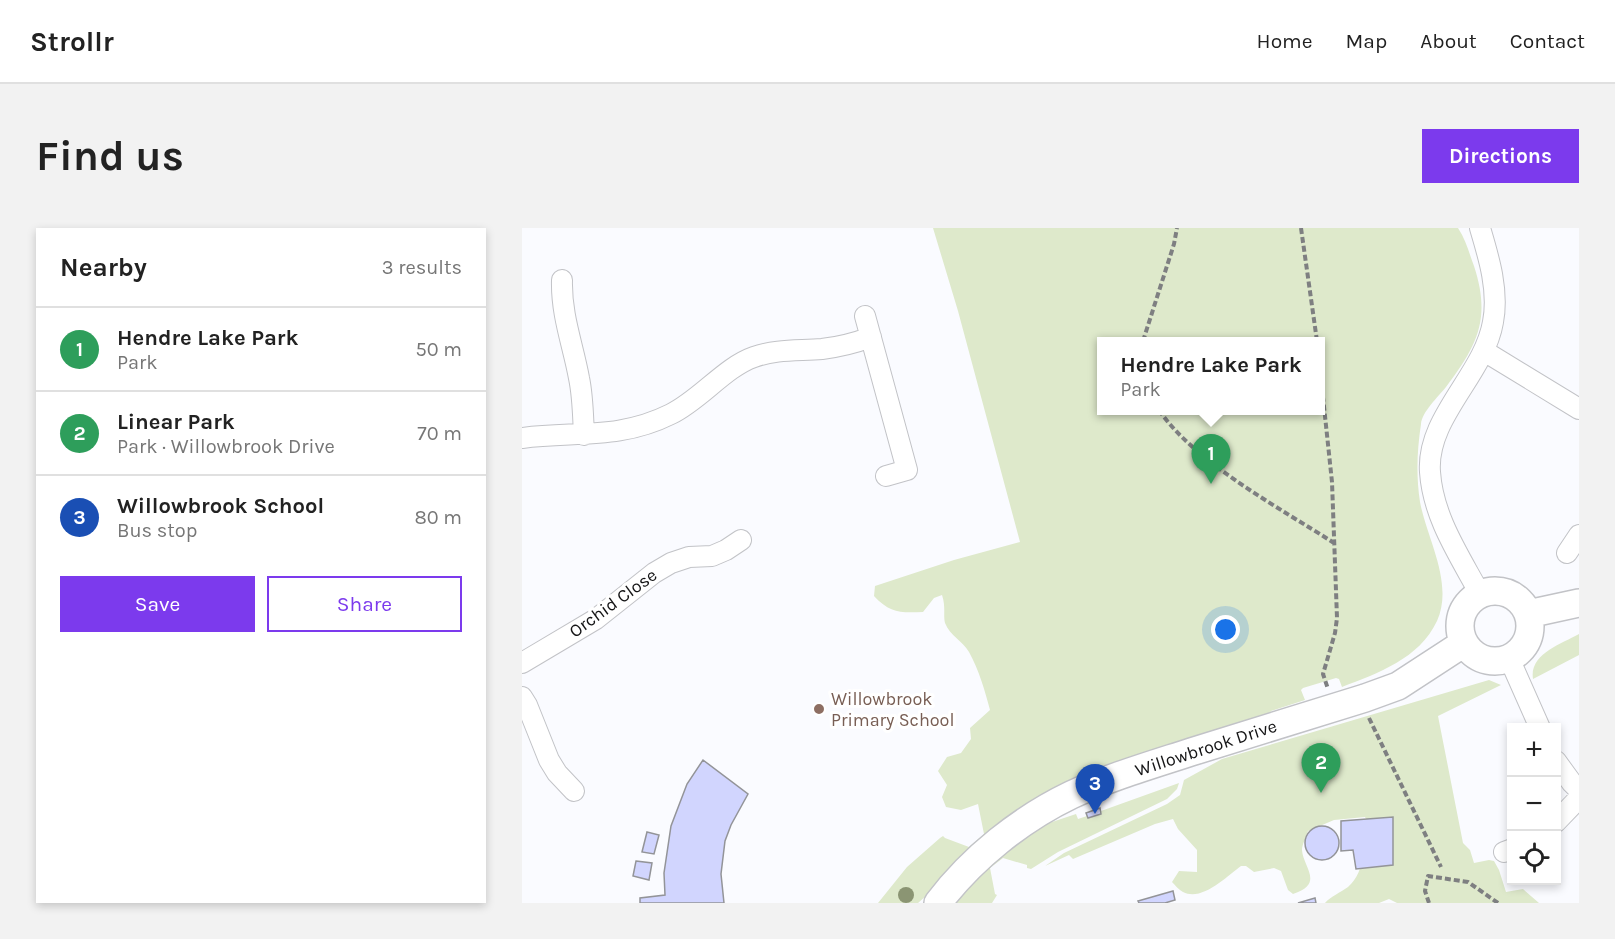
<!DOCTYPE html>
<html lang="en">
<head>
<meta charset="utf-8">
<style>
  :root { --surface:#fff; --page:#f2f2f2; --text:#222; --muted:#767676; --line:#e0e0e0; --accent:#7c3aed }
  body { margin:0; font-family:Karla,sans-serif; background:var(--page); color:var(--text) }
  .controls { position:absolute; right:18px; bottom:18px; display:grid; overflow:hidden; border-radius:0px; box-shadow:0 3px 9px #0003 }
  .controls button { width:54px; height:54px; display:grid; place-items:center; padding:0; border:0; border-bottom:2px solid var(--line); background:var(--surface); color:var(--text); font:30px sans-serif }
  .you { position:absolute; left:704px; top:402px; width:21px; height:21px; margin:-15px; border:4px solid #fff; border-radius:50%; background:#1a73e8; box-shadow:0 0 0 9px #1a73e833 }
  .badge { display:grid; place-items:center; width:39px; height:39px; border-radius:50%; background:var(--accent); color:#fff; font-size:20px; font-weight:700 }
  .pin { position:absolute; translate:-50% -50px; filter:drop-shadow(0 2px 3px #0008) }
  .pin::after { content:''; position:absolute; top:32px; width:21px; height:18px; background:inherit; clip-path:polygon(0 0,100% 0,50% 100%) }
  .popup { position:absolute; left:575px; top:109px; width:228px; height:78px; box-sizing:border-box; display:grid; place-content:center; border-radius:0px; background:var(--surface); filter:drop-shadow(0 2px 4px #0005); font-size:20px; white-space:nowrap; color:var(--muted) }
  .popup b { font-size:22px; color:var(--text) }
  .popup::after { content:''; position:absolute; left:50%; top:100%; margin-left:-12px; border:12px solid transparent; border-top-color:var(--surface) }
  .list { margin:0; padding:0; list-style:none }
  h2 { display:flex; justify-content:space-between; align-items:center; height:78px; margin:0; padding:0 24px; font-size:26px }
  h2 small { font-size:20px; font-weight:400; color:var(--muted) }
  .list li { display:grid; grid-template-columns:39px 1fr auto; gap:18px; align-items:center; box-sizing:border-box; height:84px; padding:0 24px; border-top:2px solid var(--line) }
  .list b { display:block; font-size:22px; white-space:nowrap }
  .list p { margin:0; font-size:20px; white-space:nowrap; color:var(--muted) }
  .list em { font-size:20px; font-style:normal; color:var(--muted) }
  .actions { display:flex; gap:12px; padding:18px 24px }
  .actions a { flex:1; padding:14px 0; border:2px solid var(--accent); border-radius:0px; text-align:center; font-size:21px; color:var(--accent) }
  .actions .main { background:var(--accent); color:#fff }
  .icon { flex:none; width:33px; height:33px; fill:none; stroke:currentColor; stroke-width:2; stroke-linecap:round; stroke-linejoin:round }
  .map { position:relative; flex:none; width:1057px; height:675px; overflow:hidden; border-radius:0px }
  header { display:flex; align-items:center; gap:36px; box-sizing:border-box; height:84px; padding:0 30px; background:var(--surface); border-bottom:2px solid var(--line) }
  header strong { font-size:28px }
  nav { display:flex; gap:33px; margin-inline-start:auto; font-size:21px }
  .intro { display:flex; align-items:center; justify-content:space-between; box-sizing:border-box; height:144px; padding:0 36px }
  h1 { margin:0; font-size:42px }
  .button { padding:15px 27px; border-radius:0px; background:var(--accent); color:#fff; font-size:21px; font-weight:700 }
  main { display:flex; gap:36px; padding:0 36px }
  aside { flex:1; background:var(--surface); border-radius:0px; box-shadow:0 3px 9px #0003 }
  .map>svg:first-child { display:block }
</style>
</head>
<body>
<header>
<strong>Strollr</strong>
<nav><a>Home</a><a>Map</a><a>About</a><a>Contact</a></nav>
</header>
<div class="intro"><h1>Find us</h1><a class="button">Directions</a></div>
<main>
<aside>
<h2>Nearby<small>3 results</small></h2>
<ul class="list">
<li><span class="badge" style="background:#2e9e5b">1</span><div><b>Hendre Lake Park</b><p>Park</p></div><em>50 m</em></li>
<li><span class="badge" style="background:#2e9e5b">2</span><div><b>Linear Park</b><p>Park · Willowbrook Drive</p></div><em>70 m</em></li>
<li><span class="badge" style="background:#1a4fb4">3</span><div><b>Willowbrook School</b><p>Bus stop</p></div><em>80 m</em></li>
</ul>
<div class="actions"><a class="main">Save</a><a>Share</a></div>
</aside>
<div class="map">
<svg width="1057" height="675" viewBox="0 0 1057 675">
  <rect width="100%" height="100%" fill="#fafbff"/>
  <!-- green -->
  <path fill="#dee9cb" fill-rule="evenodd" d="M 411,0 L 936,0 C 944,12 947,25 952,38 C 969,90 956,117 924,159 C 916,169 900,184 899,196 C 895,223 894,247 898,274 C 905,311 932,355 915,393 C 897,431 856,445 820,459 L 817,451 L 814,450 L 781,460 L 779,462 L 783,472 L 749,483 L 747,488 L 615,530 L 421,653 L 396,675 L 356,675 L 385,639 L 418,610 L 421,608 L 423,610 L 447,619 L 462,606 L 456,576 L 439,582 L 424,579 L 420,569 L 425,557 L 416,543 L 425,529 L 439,525 L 449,511 L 448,500 L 468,482 C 463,463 457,442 447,424 C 441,413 428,408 423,395 C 421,387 424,379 420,367 L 412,370 L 401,384 C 378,385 368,385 352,368 L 353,358 L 432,332 L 498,314 L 436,83 ZM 580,113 L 798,113 L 798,182 L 580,182 Z
    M 1057,406 L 1057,427 L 1011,451 C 1007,426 1039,416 1057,406 Z
    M 967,452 L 979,457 L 916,488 L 941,615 L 948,622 L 952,635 L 967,632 L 972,633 L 977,642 L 984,664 L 1001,661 L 1017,675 L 875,675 L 867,671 L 857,675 L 803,675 C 809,668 818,665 826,659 C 845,642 842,614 844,591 L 843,589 L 812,592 L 786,603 C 784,609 780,617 780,622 C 781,639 803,656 771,666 L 766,662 L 759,643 L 752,640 L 732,644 L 724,638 L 719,638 C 705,648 680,674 661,664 C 657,662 653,657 650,654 L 657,643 L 675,644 L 675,622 L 656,601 L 651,591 L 633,596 L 551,631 L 547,627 L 523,638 L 542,625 L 645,576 L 658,567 L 662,552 L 700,531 Z
    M 657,555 L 655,561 L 645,571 L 536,624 L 509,641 L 505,640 L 505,637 L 481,630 L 468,640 L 473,666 L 475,667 L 470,675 L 429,675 L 451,648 L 512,600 L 554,586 L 556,591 L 565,588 L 566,590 L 579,586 L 579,583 Z"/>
  <!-- building -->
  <path fill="#d1d5fe" stroke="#939498" stroke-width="1.5" d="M 181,532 L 226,566 L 209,597 L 203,613 L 199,646 L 202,675 L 118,675 L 118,670 L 143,667 L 142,645 L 149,598 L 165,556 Z
    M 578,580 L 579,586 L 566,590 L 564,585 Z
    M 871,589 L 871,637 L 834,641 L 831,622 L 819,623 L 819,593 Z
    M783 615a17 17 0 1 1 34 0a17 17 0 1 1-34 0Z
    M 125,604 L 137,607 L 132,626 L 120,624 Z
    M 114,633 L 130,635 L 127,652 L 111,648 Z
    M 651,663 L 653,672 L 643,675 L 617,675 L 616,673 Z
    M 793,670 L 794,675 L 776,675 Z"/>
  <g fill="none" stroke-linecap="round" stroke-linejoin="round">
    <!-- street casing -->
    <g stroke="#c2c3c7" stroke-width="22">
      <path id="street" d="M 958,0 C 967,30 977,63 971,94 C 962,147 904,189 908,244 C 911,289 937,327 958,366
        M 40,52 C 39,87 51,117 57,150 C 61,169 61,189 62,207
        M 343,88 L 385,242 L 364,248
        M 962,123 L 1057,181
        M 0,210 C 53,203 97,212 149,186 C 178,172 203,139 232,129 C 254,121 277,123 300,121 C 317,119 333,115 349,109
        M 1045,325 L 1057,307
        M 987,430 L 1018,500
        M 0,435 L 74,391 L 132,345 L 149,335 L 167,329 L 190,328 L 204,322 L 219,312
        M 0,469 L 5,477 L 27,532 L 35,545 L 52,563
        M 1034,533 L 1050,555 L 1057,562
        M 1034,594 L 1057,570
        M 982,624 L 990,621"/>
    </g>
    <!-- secondary casing -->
    <g stroke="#c2c3c7" stroke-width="30">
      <path id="secondary" d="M938 398a35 35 0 1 1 70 0a35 35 0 1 1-70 0Z
        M 1006,386 L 1057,375
        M 416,675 C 450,630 499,591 549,567 C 588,549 629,537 669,524 C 727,506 785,488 843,470 L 876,458 L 942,415"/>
    </g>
    <!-- path -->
    <path stroke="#7e7f81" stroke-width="4" stroke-dasharray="6 3" stroke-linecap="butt" d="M 779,0 L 795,113
      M 621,113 L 652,16 L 655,0
      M 798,141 L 810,254 L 815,390 L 813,405 L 801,446 L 806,461
      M 637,182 C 673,235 758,280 812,315
      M 847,490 L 919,639
      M 907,675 L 903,663 L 906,648 L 946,654 L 976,675"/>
    <!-- street -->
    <use href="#street" stroke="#fff" stroke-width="20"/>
    <!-- secondary -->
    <use href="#secondary" stroke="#fff" stroke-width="27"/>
  </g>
  <!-- trees -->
  <circle fill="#8b9573" cx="384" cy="667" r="8"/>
  <!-- markers -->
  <circle fill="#8d6e63" stroke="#fff" stroke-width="2" cx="297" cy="481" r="6"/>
  <g text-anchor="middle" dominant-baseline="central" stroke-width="6" stroke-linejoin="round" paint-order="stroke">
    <!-- street labels -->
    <g font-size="18" fill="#141415" stroke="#fff">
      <text transform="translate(91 375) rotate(-36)">Orchid Close</text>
      <text transform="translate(684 520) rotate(-18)">Willowbrook Drive</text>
    </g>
    <!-- education labels -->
    <g font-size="18" fill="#785e54" stroke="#fff" text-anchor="start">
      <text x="309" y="471">Willowbrook<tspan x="309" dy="21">Primary School</tspan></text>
    </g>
  </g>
</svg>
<div class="controls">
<button>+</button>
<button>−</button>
<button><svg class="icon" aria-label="locate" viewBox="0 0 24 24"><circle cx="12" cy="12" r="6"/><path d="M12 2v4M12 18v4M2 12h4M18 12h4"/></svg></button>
</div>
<div class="you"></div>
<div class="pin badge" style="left:689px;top:256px;background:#2e9e5b">1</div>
<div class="popup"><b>Hendre Lake Park</b>Park</div>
<div class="pin badge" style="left:799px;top:565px;background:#2e9e5b">2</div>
<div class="pin badge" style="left:573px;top:586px;background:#1a4fb4">3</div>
</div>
</main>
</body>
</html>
